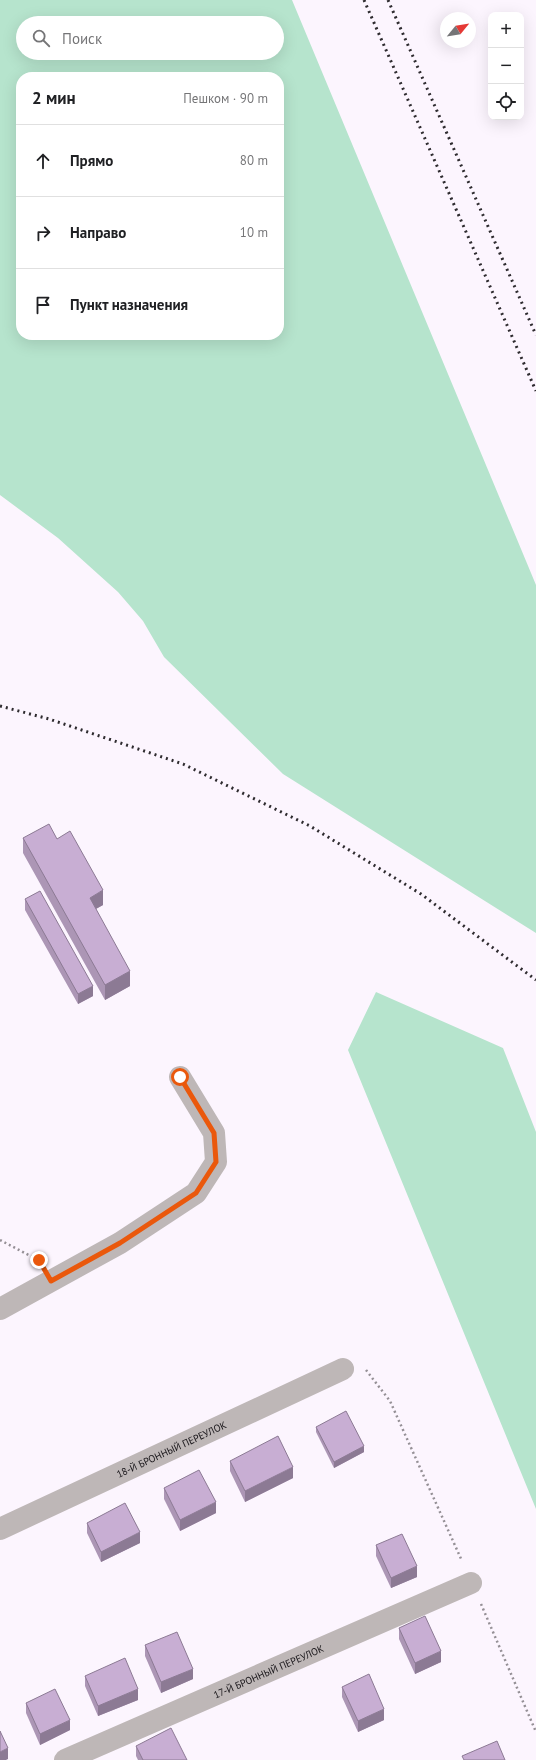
<!DOCTYPE html>
<html lang="ru">
<head>
<meta charset="utf-8">
<style>
  :root { --surface:#fff; --page:#f2f2f2; --text:#202124; --muted:#757577; --line:#e0e0e0 }
  body { margin:0; font-family:"PT Sans",sans-serif; background:var(--page); color:var(--text) }
  .controls { position:absolute; right:12px; top:12px; display:grid; overflow:hidden; border-radius:8px; box-shadow:0 4px 16px #0002 }
  .controls button { width:36px; height:36px; display:grid; place-items:center; padding:0; border:0; border-bottom:1px solid var(--line); background:var(--surface); color:var(--text); font:20px sans-serif }
  .compass { position:absolute; left:440px; top:12px; width:36px; height:36px; border-radius:50%; background:var(--surface); box-shadow:0 4px 16px #0002; rotate:60deg }
  .stop { position:absolute; width:12px; height:12px; margin:-9px; border:3px solid #ea580c; border-radius:50%; background:#fff }
  .stop.end { background:#ea580c; border-color:#fff; box-shadow:0 1px 4px #0008 }
  .list { margin:0; padding:0; list-style:none }
  h2 { display:flex; justify-content:space-between; align-items:center; height:52px; margin:0; padding:0 16px; font-size:17px }
  h2 small { font-size:13px; font-weight:400; color:var(--muted) }
  .list li { display:grid; grid-template-columns:26px 1fr auto; gap:12px; align-items:center; box-sizing:border-box; height:72px; padding:0 16px; border-top:1px solid var(--line) }
  .list b { display:block; font-size:15px; white-space:nowrap }
  .list em { font-size:13px; font-style:normal; color:var(--muted) }
  .icon { flex:none; width:22px; height:22px; fill:none; stroke:currentColor; stroke-width:2; stroke-linecap:round; stroke-linejoin:round }
  .map { position:relative; flex:none; width:536px; height:1760px; overflow:hidden }
  .search { position:absolute; background:var(--surface); box-shadow:0 4px 16px #0002; left:16px; top:16px; width:268px; height:44px; display:flex; align-items:center; gap:10px; box-sizing:border-box; padding:0 14px; border-radius:22px; color:var(--muted); font-size:15px }
  .panel { position:absolute; background:var(--surface); box-shadow:0 4px 16px #0002; left:16px; top:72px; width:268px; height:268px; border-radius:16px }
  .map>svg:first-child { display:block }
</style>
</head>
<body>
<div class="map">
<svg width="536" height="1760" viewBox="0 0 536 1760">
  <rect width="100%" height="100%" fill="#fcf5fe"/>
  <!-- green -->
  <path fill="#b6e4cd" fill-rule="evenodd" d="M 0,0 L 292,0 L 536,585 L 536,933 L 283,774 L 164,657 L 143,621 L 118,592 L 58,538 L 0,495 ZM 23,23 L 277,23 L 277,53 L 23,53 ZM 21,77 L 279,77 L 279,335 L 21,335 Z
    M 376,992 L 503,1048 L 536,1132 L 536,1509 L 348,1050 Z"/>
  <g fill="none" stroke-linecap="round" stroke-linejoin="round">
    <!-- path -->
    <path stroke="#959096" stroke-width="2.5" stroke-dasharray="2 3" stroke-linecap="butt" d="M 0,1240 L 40,1261
      M 366,1370 L 390,1401 L 462,1561
      M 481,1604 L 536,1732"/>
    <!-- minor -->
    <g stroke="#beb7b7" stroke-width="22">
      <path d="M 0,1309 L 120,1243 L 196,1193 L 216,1162 L 214,1133 L 180,1077"/>
      <path id="s1" d="M 0,1529 L 343,1369"/>
      <path id="s2" d="M 65,1760 L 471,1583"/>
    </g>
    <!-- rail -->
    <path stroke="#2e2b2f" stroke-width="3" stroke-dasharray="2 4" stroke-linecap="butt" d="M 364,0 L 536,391
      M 388,0 L 536,335
      M 0,706 L 49,719 L 183,764 L 310,826 L 421,894 L 536,980"/>
  </g>
  <!-- wall -->
  <path fill="#ac96b5" d="M 23,838 L 57,839 L 103,905 L 96,909 L 130,986 L 105,1000 L 23,853 Z
    M 25,899 L 93,996 L 78,1004 L 25,910 Z
    M 316,1427 L 364,1452 L 334,1468 L 316,1432 Z
    M 230,1461 L 293,1478 L 245,1502 L 230,1471 Z
    M 164,1488 L 216,1513 L 180,1531 L 164,1499 Z
    M 87,1523 L 140,1543 L 101,1562 L 87,1533 Z
    M 376,1545 L 417,1577 L 391,1588 L 376,1556 Z
    M 399,1628 L 441,1662 L 415,1674 L 399,1639 Z
    M 145,1645 L 193,1679 L 161,1693 L 145,1656 Z
    M 85,1676 L 138,1700 L 98,1716 L 85,1686 Z
    M 342,1687 L 384,1720 L 358,1732 L 342,1697 Z
    M 26,1703 L 70,1730 L 40,1745 L 26,1713 Z
    M 136,1746 L 187,1760 L 138,1760 L 136,1756 Z"/>
  <!-- shaded-wall -->
  <path fill="#8c7a94" d="M 103,890 L 103,905 L 90,912 L 90,898 Z
    M 130,971 L 130,986 L 105,1000 L 105,985 Z
    M 93,986 L 93,996 L 78,1004 L 78,994 Z
    M 364,1446 L 364,1452 L 334,1468 L 334,1462 Z
    M 293,1467 L 293,1478 L 245,1502 L 245,1491 Z
    M 216,1502 L 216,1513 L 180,1531 L 180,1520 Z
    M 140,1532 L 140,1543 L 101,1562 L 101,1552 Z
    M 417,1566 L 417,1577 L 391,1588 L 391,1578 Z
    M 441,1651 L 441,1662 L 415,1674 L 415,1663 Z
    M 193,1669 L 193,1679 L 161,1693 L 161,1682 Z
    M 138,1689 L 138,1700 L 98,1716 L 98,1706 Z
    M 384,1709 L 384,1720 L 358,1732 L 358,1721 Z
    M 70,1720 L 70,1730 L 40,1745 L 40,1734 Z
    M 8,1748 L 8,1759 L 6,1760 L 0,1760 L 0,1752 Z"/>
  <!-- building -->
  <path fill="#c8aed3" stroke="#8c7a94" d="M 49,824 L 57,839 L 70,831 L 103,890 L 90,898 L 130,971 L 105,985 L 23,838 Z
    M 40,891 L 93,986 L 78,994 L 25,899 Z
    M 346,1411 L 364,1446 L 334,1462 L 316,1427 Z
    M 278,1436 L 293,1467 L 245,1491 L 230,1461 Z
    M 199,1470 L 216,1502 L 180,1520 L 164,1488 Z
    M 125,1503 L 140,1532 L 101,1552 L 87,1523 Z
    M 402,1534 L 417,1566 L 391,1578 L 376,1545 Z
    M 425,1616 L 441,1651 L 415,1663 L 399,1628 Z
    M 177,1632 L 193,1669 L 161,1682 L 145,1645 Z
    M 125,1658 L 138,1689 L 98,1706 L 85,1676 Z
    M 369,1674 L 384,1709 L 358,1721 L 342,1687 Z
    M 55,1689 L 70,1720 L 40,1734 L 26,1703 Z
    M 171,1728 L 187,1760 L 143,1760 L 136,1746 Z
    M 0,1731 L 8,1748 L 0,1752 Z
    M 497,1741 L 505,1760 L 464,1760 L 462,1756 Z"/>
  <g fill="none" stroke-linecap="round" stroke-linejoin="round">
    <!-- route -->
    <path stroke="#ea580c" stroke-width="5" d="M 39,1260 L 51,1281 L 120,1243 L 196,1193 L 216,1162 L 214,1133 L 180,1077"/>
  </g>
  <g text-anchor="middle" dominant-baseline="central" stroke-width="3" stroke-linejoin="round" paint-order="stroke">
    <!-- street labels -->
    <g font-size="10" fill="#161317" stroke="#fff">
      <text stroke="none"><textPath href="#s1" startOffset="189">18-Й БРОННЫЙ ПЕРЕУЛОК</textPath></text>
      <text stroke="none"><textPath href="#s2" startOffset="222">17-Й БРОННЫЙ ПЕРЕУЛОК</textPath></text>
    </g>
  </g>
</svg>
<div class="controls">
<button>+</button>
<button>−</button>
<button><svg class="icon" aria-label="locate" viewBox="0 0 24 24"><circle cx="12" cy="12" r="6"/><path d="M12 2v4M12 18v4M2 12h4M18 12h4"/></svg></button>
</div>
<svg class="compass" viewBox="-18 -18 36 36"><path d="M0-13l5 13h-10z" fill="#e53935"/><path d="M0 13l5-13h-10z" fill="#757577"/></svg>
<div class="stop" style="left:180px;top:1077px"></div>
<div class="stop end" style="left:39px;top:1260px"></div>
<div class="search"><svg class="icon" aria-label="search" viewBox="0 0 24 24"><circle cx="10" cy="10" r="6"/><path d="M15 15l6 6"/></svg>Поиск</div>
<section class="panel">
<h2>2 мин<small>Пешком · 90 m</small></h2>
<ul class="list">
<li><svg class="icon" aria-label="ahead" viewBox="0 0 24 24"><path d="M12 20V5M6 11l6-6 6 6"/></svg><div><b>Прямо</b></div><em>80 m</em></li>
<li><svg class="icon" aria-label="right" viewBox="0 0 24 24"><path d="M7 20v-9h11M14 6l5 5-5 5"/></svg><div><b>Направо</b></div><em>10 m</em></li>
<li><svg class="icon" aria-label="arrive" viewBox="0 0 24 24"><path d="M6 21V4h12l-3 4 3 4H6"/></svg><div><b>Пункт назначения</b></div></li>
</ul>
</section>
</div>
</body>
</html>
